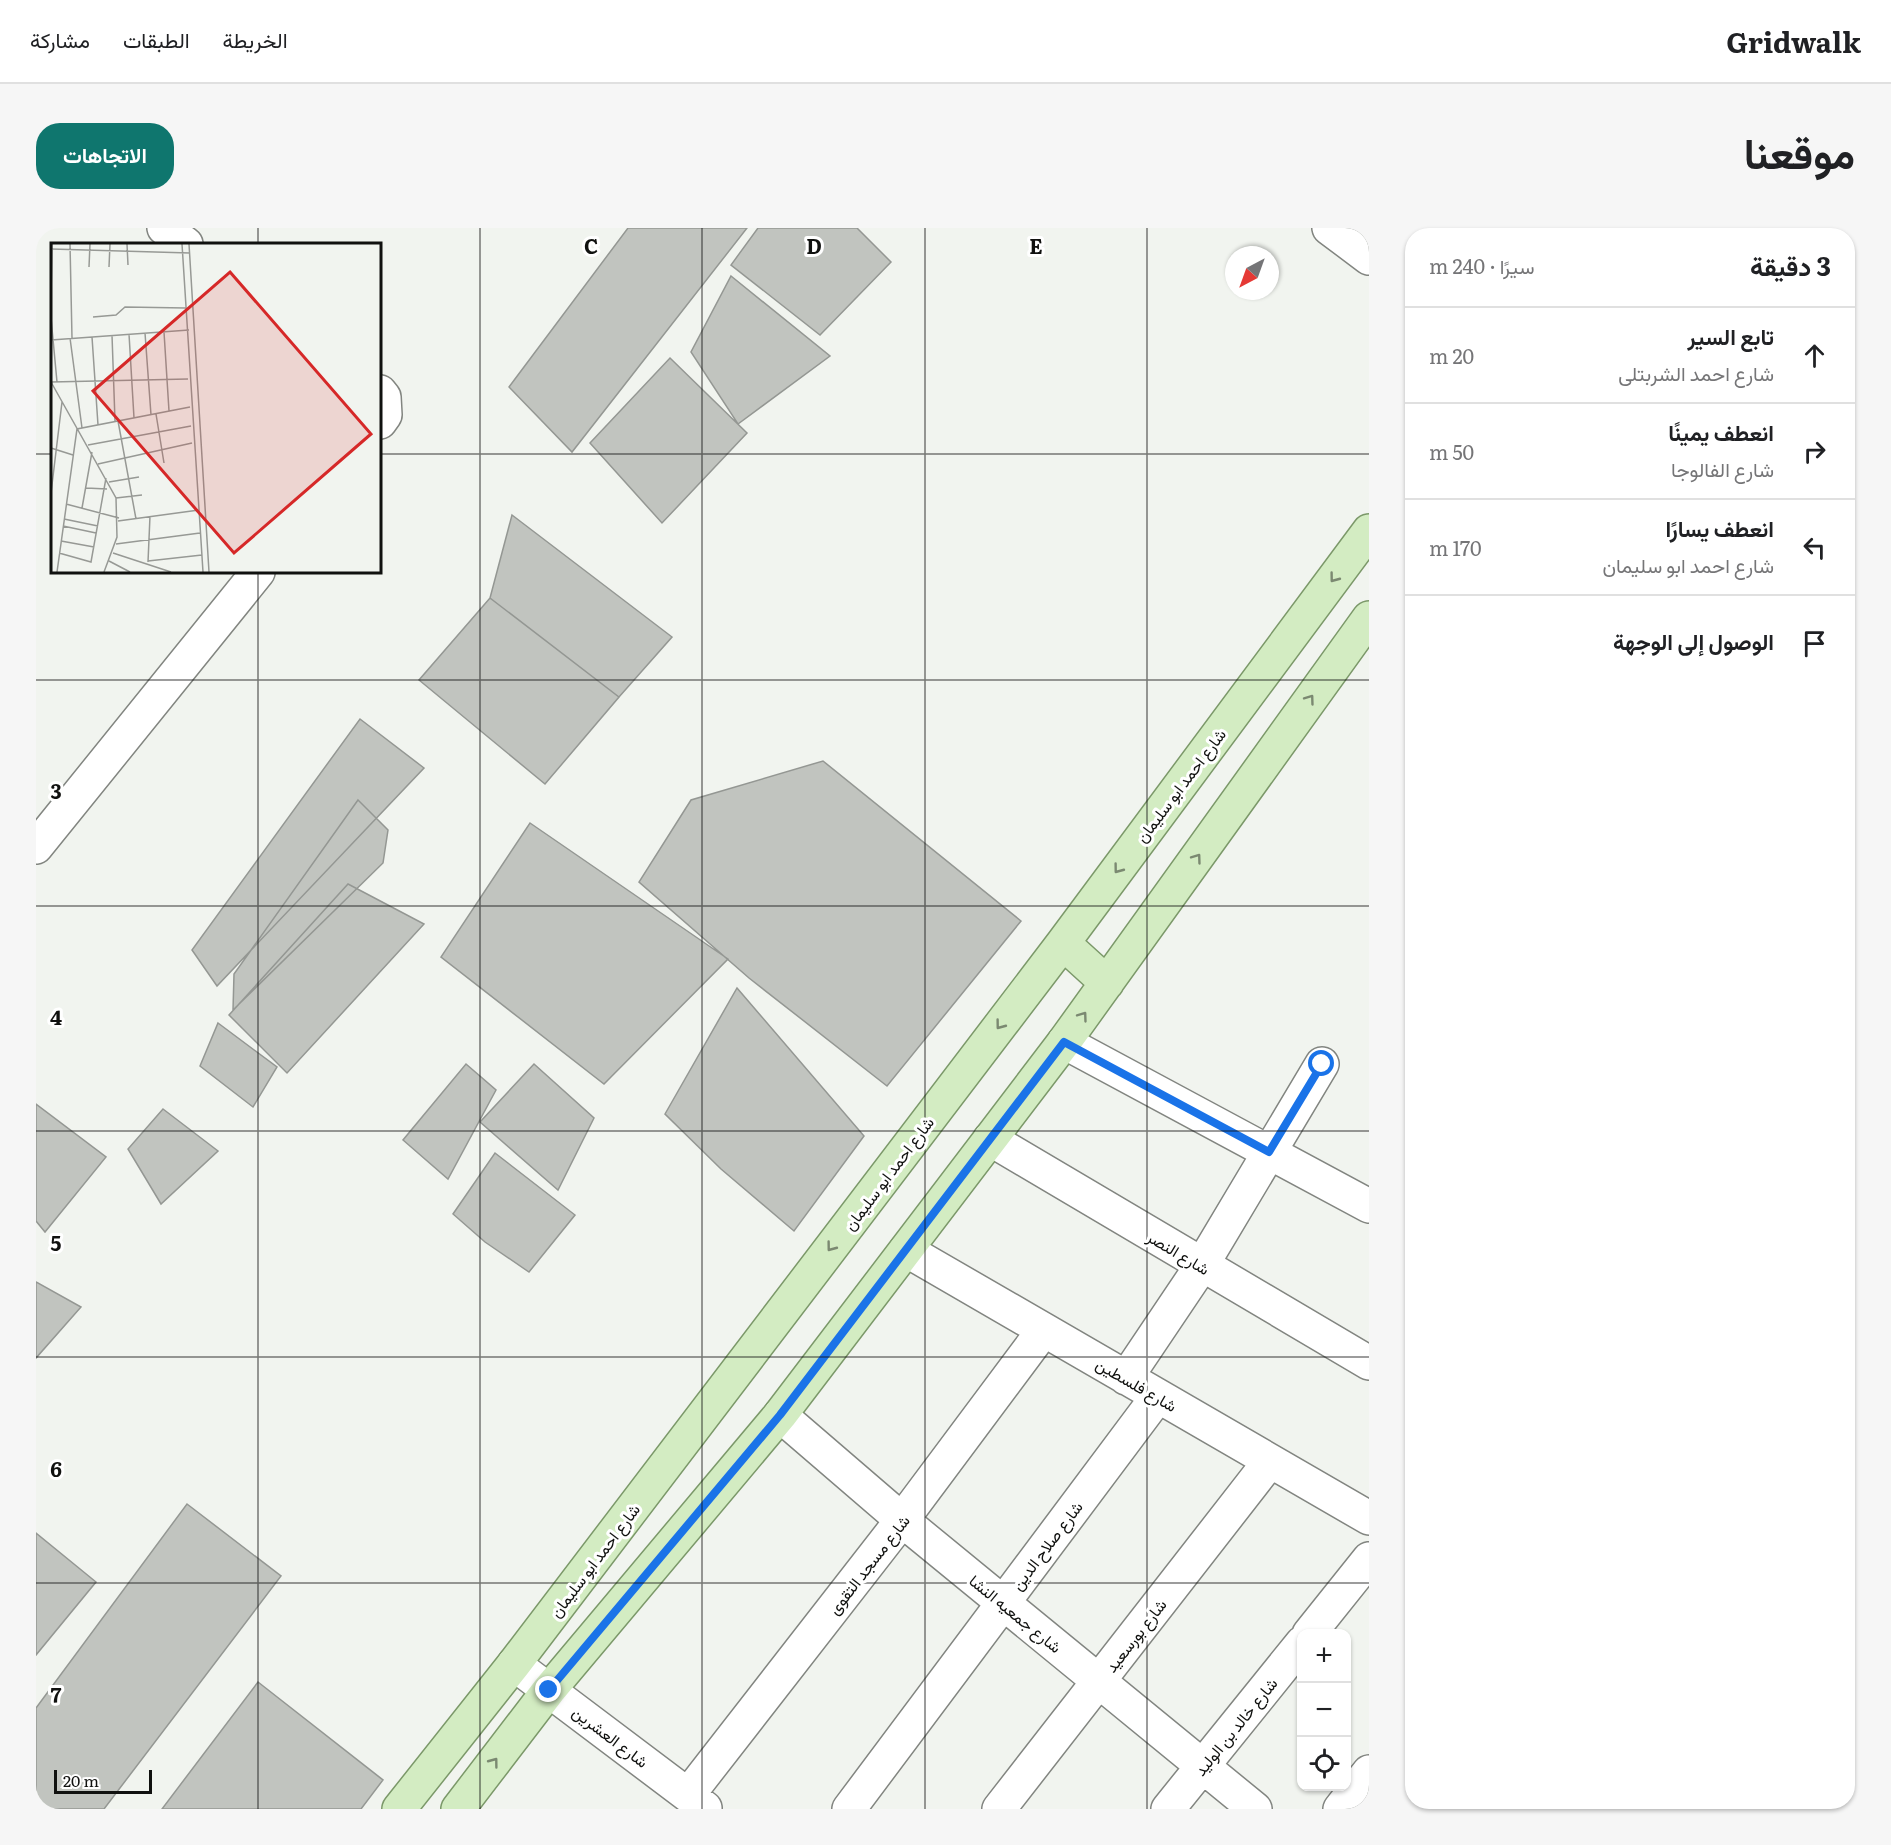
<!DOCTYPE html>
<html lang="ar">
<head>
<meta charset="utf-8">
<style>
  :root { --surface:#fff; --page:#f6f6f6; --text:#202124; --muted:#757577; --line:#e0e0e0; --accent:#0f766e }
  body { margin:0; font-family:Literata,Vazirmatn,serif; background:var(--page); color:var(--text); direction:rtl }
  .controls { position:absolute; right:18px; bottom:18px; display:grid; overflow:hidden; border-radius:12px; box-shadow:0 2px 4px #0004 }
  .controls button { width:54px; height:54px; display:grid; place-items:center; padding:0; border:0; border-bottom:2px solid var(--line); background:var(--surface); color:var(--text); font:30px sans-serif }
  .compass { position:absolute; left:1189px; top:18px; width:54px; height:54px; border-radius:50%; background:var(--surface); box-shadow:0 2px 4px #0004; rotate:221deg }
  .scale { position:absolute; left:18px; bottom:15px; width:98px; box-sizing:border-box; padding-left:6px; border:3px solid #10110f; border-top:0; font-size:16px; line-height:21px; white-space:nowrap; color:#10110f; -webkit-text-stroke:4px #fff; paint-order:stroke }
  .stop { position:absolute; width:18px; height:18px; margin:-14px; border:4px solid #1a73e8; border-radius:50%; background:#fff }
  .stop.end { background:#1a73e8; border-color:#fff; box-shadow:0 2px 6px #0008 }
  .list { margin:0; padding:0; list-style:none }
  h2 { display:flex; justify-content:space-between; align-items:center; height:78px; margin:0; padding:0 24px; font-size:26px }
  h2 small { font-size:20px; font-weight:400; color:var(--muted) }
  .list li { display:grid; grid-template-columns:39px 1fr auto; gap:18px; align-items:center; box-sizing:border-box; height:96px; padding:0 24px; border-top:2px solid var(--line) }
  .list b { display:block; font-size:22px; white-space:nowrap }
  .list p { margin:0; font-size:20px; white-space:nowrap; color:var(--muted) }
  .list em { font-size:20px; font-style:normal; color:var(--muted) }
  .icon { flex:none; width:33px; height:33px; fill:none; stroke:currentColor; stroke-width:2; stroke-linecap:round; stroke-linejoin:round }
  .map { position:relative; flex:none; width:1333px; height:1581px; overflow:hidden; direction:ltr; border-radius:24px }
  header { display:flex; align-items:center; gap:36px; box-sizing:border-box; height:84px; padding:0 30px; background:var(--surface); border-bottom:2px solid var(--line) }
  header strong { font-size:28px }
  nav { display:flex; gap:33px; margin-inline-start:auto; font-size:21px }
  .intro { display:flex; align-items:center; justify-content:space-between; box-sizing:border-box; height:144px; padding:0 36px }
  h1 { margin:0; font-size:42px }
  .button { padding:15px 27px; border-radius:24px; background:var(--accent); color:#fff; font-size:21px; font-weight:700 }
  main { display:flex; gap:36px; padding:0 36px }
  aside { flex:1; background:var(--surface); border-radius:24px; box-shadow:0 2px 4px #0004 }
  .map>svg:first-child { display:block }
</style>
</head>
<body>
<header>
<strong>Gridwalk</strong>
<nav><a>الخريطة</a><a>الطبقات</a><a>مشاركة</a></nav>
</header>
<div class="intro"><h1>موقعنا</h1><a class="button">الاتجاهات</a></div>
<main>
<aside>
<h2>3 دقيقة<small>سيرًا · 240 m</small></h2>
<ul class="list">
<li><svg class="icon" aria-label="ahead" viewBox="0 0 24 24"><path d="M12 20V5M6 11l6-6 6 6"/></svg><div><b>تابع السير</b><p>شارع احمد الشربتلى</p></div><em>20 m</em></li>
<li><svg class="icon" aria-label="right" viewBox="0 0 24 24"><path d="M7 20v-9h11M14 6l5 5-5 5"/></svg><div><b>انعطف يمينًا</b><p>شارع الفالوجا</p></div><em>50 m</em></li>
<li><svg class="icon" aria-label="left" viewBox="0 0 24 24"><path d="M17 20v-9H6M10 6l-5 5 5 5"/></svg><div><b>انعطف يسارًا</b><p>شارع احمد ابو سليمان</p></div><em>170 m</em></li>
<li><svg class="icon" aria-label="arrive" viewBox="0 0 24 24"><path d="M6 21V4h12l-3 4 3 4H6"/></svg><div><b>الوصول إلى الوجهة</b></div></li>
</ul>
</aside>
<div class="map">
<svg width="1333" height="1581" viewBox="0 0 1333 1581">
  <rect width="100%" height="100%" fill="#f1f4ef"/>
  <!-- building -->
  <path fill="#c1c4bf" stroke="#949793" stroke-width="1.5" d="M 592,0 L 711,0 L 536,224 L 473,159 Z
    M 722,0 L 821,0 L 855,34 L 784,107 L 695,37 Z
    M 695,48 L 794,128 L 702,196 L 655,124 Z
    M 634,130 L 711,205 L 626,295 L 554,215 Z
    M 476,287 L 636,409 L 583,469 L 454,370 Z
    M 454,370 L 583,469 L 509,556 L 383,452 Z
    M 324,491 L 388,540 L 181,758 L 156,722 Z
    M 787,533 L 985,693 L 851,858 L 713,750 L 603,654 L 655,572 Z
    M 322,572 L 352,602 L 347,635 L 197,782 L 198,746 Z
    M 494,595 L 692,731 L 568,856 L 405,729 Z
    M 312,656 L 388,696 L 251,845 L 193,787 Z
    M 701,760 L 828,908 L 758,1003 L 685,941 L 629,886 Z
    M 182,795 L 241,839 L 217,879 L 164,838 Z
    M 430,836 L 460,862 L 412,951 L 367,912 Z
    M 498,836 L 558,890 L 522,962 L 444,894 Z
    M 0,876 L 70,929 L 9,1004 L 0,993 Z
    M 127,881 L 182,923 L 125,976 L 92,921 Z
    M 459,925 L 539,987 L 493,1044 L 449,1014 L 417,986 Z
    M 0,1054 L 45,1079 L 0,1130 Z
    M 151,1276 L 245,1348 L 68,1581 L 0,1581 L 0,1480 Z
    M 0,1305 L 60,1354 L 0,1427 Z
    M 222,1454 L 347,1552 L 325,1581 L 126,1581 Z"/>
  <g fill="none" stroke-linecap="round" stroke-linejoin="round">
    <!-- minor casing -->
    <g stroke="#828580" stroke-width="36">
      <path id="minor" d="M 128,0 L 150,16
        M 1293,0 L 1333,30
        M 344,164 L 348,169 L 349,187 L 344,194
        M 0,619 L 222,344
        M 1028,814 L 1333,978
        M 954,911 L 1333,1135
        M 870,1022 L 1333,1290
        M 1090,1150 L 1166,1037 L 1286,836
        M 744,1187 L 866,1292 L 1219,1581
        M 1273,1406 L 1333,1331
        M 478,1436 L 669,1580
        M 652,1567 L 866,1292 L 1007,1103
        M 813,1581 L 1122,1168
        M 963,1581 L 1234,1233
        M 1132,1581 L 1266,1415
        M 1304,1581 L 1333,1544"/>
    </g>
    <!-- major casing -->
    <g stroke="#7b9869" stroke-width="36">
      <path id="major" d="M 1027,715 L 1071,755
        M 363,1581 L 478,1436 L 1027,715 L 1333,303
        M 422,1581 L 513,1462 L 744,1187 L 1028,814 L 1333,390"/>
    </g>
    <!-- minor -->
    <use href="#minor" stroke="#fff" stroke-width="33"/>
    <!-- major -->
    <use href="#major" stroke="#d3ecc2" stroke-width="33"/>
  </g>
  <!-- one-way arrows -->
  <defs><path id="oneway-chevron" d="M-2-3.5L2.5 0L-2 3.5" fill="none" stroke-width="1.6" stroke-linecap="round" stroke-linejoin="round" transform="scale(1.5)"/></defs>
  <g stroke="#7b8971">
    <use href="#oneway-chevron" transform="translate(1298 350) rotate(127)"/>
    <use href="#oneway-chevron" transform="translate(1274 471) rotate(-54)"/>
    <use href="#oneway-chevron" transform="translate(1161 630) rotate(-54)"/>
    <use href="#oneway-chevron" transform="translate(1082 641) rotate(127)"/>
    <use href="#oneway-chevron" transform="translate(1047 788) rotate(-54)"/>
    <use href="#oneway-chevron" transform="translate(964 797) rotate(127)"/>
    <use href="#oneway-chevron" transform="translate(795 1019) rotate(127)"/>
    <use href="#oneway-chevron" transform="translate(458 1534) rotate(-53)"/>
  </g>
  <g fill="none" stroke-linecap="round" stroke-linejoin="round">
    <!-- route -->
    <path stroke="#1a73e8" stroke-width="8" d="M 513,1462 L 744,1187 L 1028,814 L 1233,924 L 1286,836"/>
  </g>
  <!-- grid -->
  <path fill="none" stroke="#10110f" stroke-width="1.5" stroke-opacity="0.55" d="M 222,0 L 222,16M 444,0 L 444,1581M 666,0 L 666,1581M 889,0 L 889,1581M 1111,0 L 1111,1581M 0,226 L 16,226M 344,226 L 1333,226M 222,344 L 222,1581M 0,452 L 1333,452M 0,678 L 1333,678M 0,903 L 1333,903M 0,1129 L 1333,1129M 0,1355 L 1333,1355"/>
  <g text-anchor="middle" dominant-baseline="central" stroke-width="6" stroke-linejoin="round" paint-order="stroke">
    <!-- street labels -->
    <g font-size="16" fill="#10110f" stroke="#fff">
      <text transform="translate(1144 557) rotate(-53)">شارع احمد ابو سليمان</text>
      <text transform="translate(852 945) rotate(-53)">شارع احمد ابو سليمان</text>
      <text transform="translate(1143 1024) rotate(31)">شارع النصر</text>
      <text transform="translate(1101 1156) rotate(30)">شارع فلسطين</text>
      <text transform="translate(1010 1317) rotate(-53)">شارع صلاح الدين</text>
      <text transform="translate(558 1332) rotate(-53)">شارع احمد ابو سليمان</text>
      <text transform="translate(832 1336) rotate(-52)">شارع مسجد التقوى</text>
      <text transform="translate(980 1385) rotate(39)">شارع جمعيه النشا</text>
      <text transform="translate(1099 1407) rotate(-52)">شارع بورسعيد</text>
      <text transform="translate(1199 1498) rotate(-51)">شارع خالد بن الوليد</text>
      <text transform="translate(575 1508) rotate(37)">شارع العشرين</text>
    </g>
  </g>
  <!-- overview -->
  <g transform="translate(15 15)">
    <rect width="330" height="330" fill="#f1f4ef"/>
    <path fill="none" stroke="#979995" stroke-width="1.5" d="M 19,1 L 21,95M 76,1 L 77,22M 131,1 L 152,329M 138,1 L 158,329M 0,6 L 139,10M 38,24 L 39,1M 58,24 L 59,1M 0,54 L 1,1M 42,74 L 65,72 L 74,64 L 135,65M 0,75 L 6,139M 113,89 L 118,168M 94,90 L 100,172M 78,91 L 83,175M 61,92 L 64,178M 41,94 L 47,182M 19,95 L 31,185M 0,97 L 138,87M 0,139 L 65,255 L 66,294 L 53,329M 0,139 L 137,136M 105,171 L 113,220M 67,178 L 85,276M 37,202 L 140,183M 0,205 L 22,212M 47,221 L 141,200M 58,239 L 88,234M 35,245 L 56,246M 0,250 L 11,159M 65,255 L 91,252M 15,261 L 68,275M 31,265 L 41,209M 13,276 L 47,283M 67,278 L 148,267M 12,283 L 45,290M 10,298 L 43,304M 65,301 L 149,290M 8,310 L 40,319 L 55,235M 62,310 L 120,329M 58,318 L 79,329M 97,318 L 151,312M 97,319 L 99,273M 6,329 L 26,186 L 139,164"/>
    <path fill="#d62828" fill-opacity="0.15" stroke="#d62828" stroke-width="3" d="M 179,29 L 320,191 L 183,310 L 42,148 Z"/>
    <rect width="330" height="330" fill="none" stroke="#10110f" stroke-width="3"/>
  </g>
  <g font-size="20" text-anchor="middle" font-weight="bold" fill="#10110f" stroke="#fff" stroke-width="6" stroke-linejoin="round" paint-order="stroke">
    <text x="555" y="26">C</text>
    <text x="778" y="26">D</text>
    <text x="1000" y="26">E</text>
    <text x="20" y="571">3</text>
    <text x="20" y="797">4</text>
    <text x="20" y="1023">5</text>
    <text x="20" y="1249">6</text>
    <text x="20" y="1475">7</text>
  </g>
</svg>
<div class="controls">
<button>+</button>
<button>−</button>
<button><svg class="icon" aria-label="locate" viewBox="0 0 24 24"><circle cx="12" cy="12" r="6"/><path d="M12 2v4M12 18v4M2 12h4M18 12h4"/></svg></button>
</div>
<svg class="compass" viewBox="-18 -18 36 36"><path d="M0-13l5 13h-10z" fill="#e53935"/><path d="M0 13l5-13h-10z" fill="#757577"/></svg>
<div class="scale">20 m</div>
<div class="stop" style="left:1286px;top:836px"></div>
<div class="stop end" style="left:513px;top:1462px"></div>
</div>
</main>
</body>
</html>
